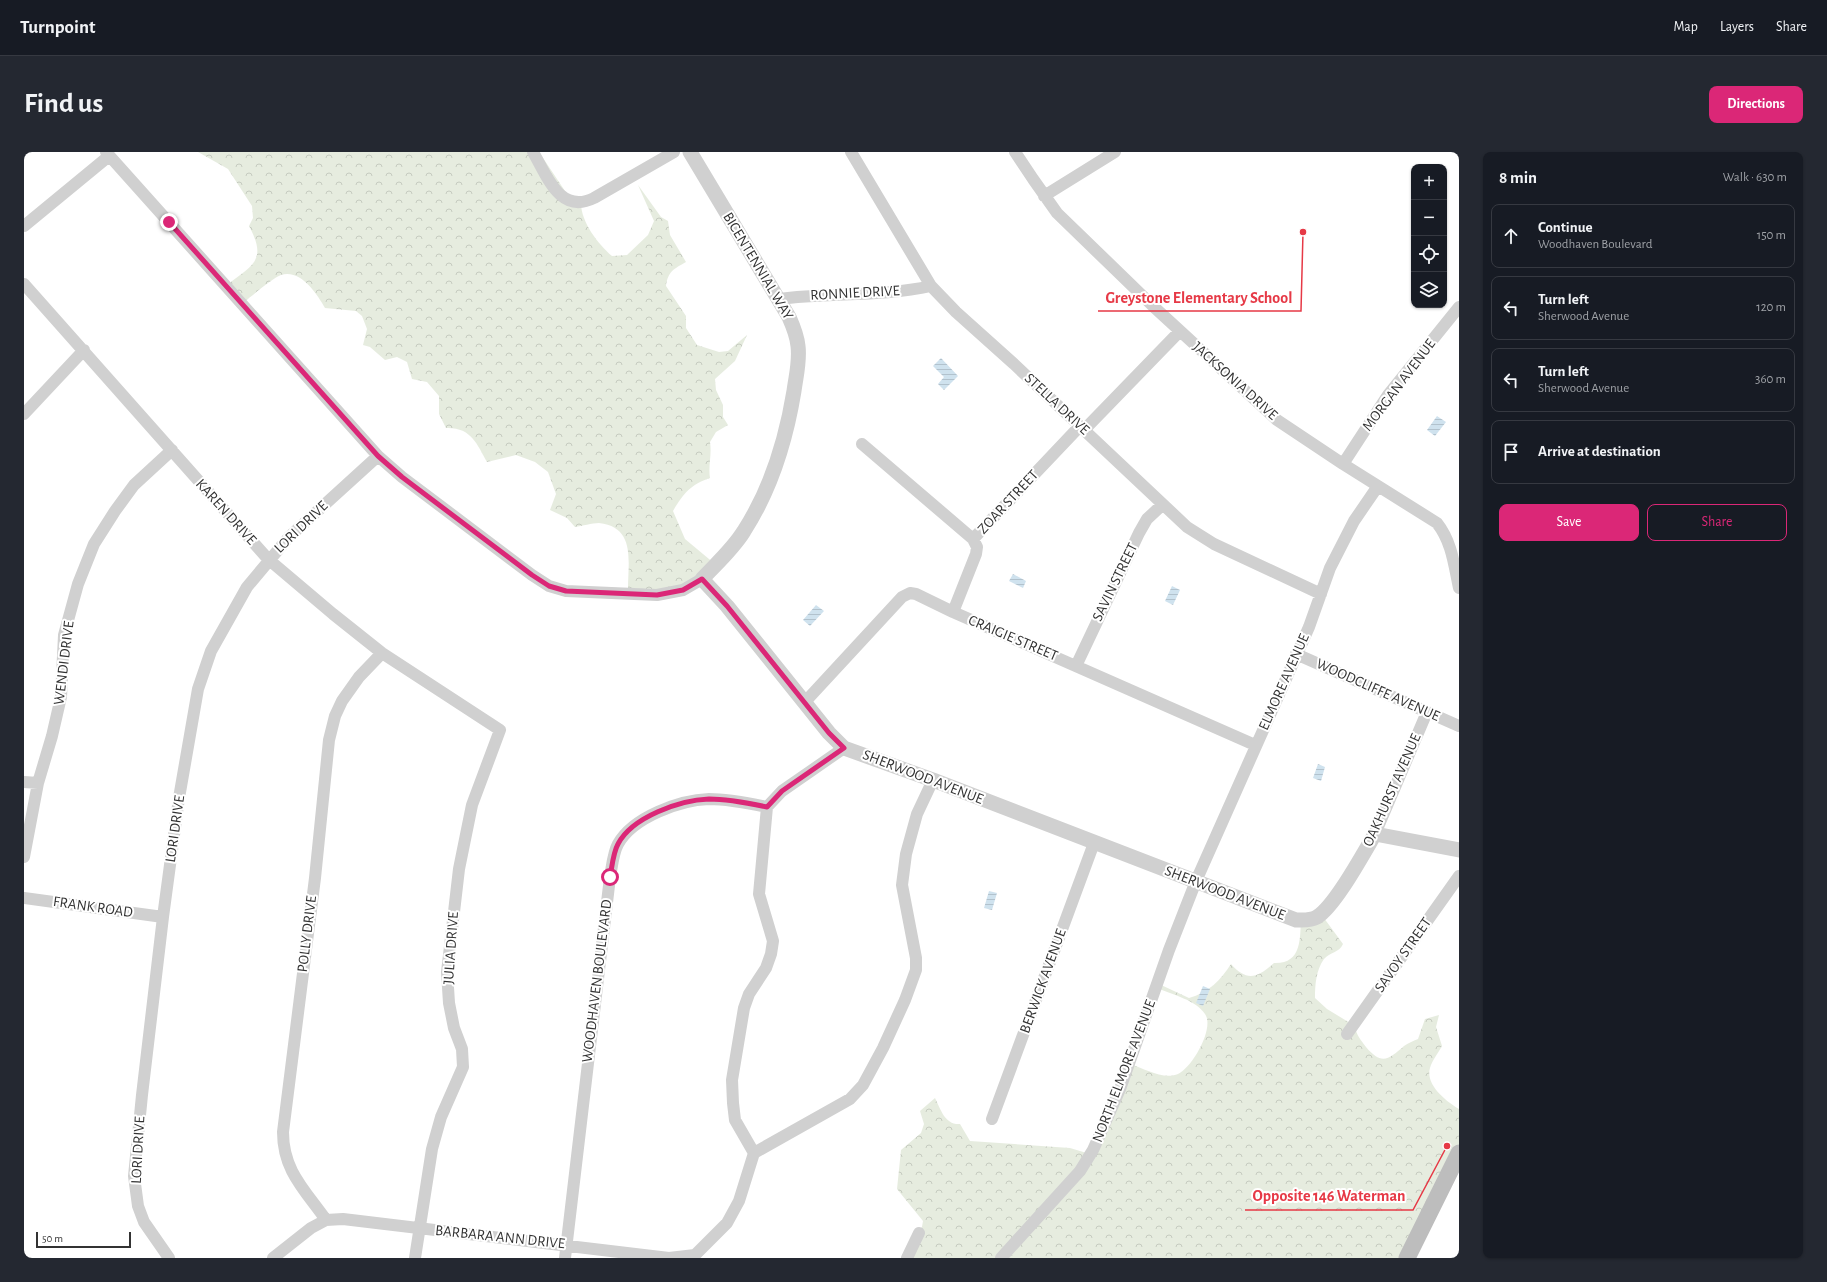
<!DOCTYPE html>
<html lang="en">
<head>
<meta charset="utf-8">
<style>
  :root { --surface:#171b24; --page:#242831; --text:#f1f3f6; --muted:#9ea1a6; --line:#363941; --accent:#db2777 }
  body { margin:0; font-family:"Alegreya Sans",sans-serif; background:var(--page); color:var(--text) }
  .controls { position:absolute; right:12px; top:12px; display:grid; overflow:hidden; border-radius:8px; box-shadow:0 1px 3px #0004 }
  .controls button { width:36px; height:36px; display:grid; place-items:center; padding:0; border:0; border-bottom:1px solid var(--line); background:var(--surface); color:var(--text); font:20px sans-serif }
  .scale { position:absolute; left:12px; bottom:10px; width:95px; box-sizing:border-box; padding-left:4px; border:2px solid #333; border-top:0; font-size:11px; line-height:14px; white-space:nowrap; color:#333; -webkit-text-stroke:3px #fff; paint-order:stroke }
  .stop { position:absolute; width:12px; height:12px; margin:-9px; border:3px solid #db2777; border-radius:50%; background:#fff }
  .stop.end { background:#db2777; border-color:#fff; box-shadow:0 1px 4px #0008 }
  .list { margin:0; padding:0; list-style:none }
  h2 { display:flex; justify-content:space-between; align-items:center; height:52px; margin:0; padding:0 16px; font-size:17px }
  h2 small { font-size:13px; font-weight:400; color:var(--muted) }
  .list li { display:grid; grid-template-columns:26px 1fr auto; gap:12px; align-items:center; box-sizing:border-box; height:64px; margin:0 8px 8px; padding:0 8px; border:1px solid var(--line); border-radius:8px }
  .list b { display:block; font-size:15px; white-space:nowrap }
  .list p { margin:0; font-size:13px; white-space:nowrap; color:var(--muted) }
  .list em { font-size:13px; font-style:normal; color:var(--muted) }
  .actions { display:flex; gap:8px; padding:12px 16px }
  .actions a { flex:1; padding:9px 0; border:1px solid var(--accent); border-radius:8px; text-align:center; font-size:14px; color:var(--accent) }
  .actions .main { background:var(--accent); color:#fff }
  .icon { flex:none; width:22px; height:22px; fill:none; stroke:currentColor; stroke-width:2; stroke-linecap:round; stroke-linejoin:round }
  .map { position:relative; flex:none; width:1435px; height:1106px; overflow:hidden; border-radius:8px }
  header { display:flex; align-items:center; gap:24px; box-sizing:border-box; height:56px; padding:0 20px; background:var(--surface); border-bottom:1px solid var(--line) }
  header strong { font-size:19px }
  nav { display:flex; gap:22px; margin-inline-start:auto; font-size:14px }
  .intro { display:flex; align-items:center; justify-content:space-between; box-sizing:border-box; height:96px; padding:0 24px }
  h1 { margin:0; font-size:28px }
  .button { padding:10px 18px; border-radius:8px; background:var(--accent); color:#fff; font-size:14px; font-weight:700 }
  main { display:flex; gap:24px; padding:0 24px }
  aside { flex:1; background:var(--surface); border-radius:8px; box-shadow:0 1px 3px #0004 }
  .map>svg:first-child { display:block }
</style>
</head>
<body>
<header>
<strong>Turnpoint</strong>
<nav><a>Map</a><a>Layers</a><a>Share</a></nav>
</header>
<div class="intro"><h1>Find us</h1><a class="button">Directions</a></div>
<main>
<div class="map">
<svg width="1435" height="1106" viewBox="0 0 1435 1106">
  <defs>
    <pattern id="forest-crowns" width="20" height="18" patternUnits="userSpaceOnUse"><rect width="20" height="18" fill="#e6ecdf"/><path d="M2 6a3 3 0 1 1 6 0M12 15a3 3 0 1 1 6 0" fill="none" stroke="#c6cbc0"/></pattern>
    <pattern id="water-rules" width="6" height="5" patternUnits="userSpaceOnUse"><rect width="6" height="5" fill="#cfe2ee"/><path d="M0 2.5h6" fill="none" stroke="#b2c2cd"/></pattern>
  </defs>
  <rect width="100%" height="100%" fill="#fff"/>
  <!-- forest -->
  <path fill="url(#forest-crowns)" d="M 174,0 L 515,0 L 545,45 L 557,51 C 557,70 574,92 588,104 L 603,103 L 624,83 L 630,69 L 614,33 L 637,65 L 644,69 L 646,83 L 662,110 C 650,117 644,119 642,134 L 662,164 L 662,176 L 673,193 L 695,200 L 704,199 L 723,183 L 711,209 L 691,227 L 692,238 L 699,253 L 699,265 L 704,273 L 692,280 L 686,290 C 688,303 684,314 686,326 C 667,332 659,342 649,359 L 661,387 L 691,412 L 663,435 L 628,438 L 604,436 C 604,410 612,375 575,371 C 568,371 558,374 551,375 L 543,366 L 526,358 L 532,342 L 524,320 L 511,310 L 492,303 L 463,310 C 453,292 447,275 422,276 L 415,262 L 415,244 L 403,230 L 388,227 L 383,210 L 373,205 L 361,208 L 346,195 L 339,193 L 343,177 L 338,164 L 332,159 L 301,156 C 293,142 277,117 257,123 C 250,125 228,144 221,149 L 204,132 C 230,112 243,108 225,74 L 229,66 L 228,54 L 204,17 Z
    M 1297,762 L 1319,792 C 1315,801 1306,800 1300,807 C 1292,818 1291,833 1291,846 L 1303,857 L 1331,874 C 1332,883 1337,888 1342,895 C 1358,914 1365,907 1380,894 C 1384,891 1389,889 1394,887 L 1401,867 L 1415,863 L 1412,875 L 1418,894 C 1414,901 1408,909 1406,916 C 1401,933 1423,950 1435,957 L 1435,1000 L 1382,1106 L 887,1106 L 896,1086 L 899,1069 L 873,1037 L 877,998 L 897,981 L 900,972 L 896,959 L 911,946 C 917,958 921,973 936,972 L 946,989 L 1046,996 L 1066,1002 L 1107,912 C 1120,917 1140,928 1154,922 C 1168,916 1191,876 1181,862 C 1172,848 1149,843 1133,836 L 1135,832 L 1165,846 C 1184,841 1197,828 1207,812 C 1223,830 1233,826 1250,811 C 1278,812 1276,787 1277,765 Z"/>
  <!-- water -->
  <path fill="url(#water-rules)" d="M 917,206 L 934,224 L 920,238 L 914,232 L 920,225 L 909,214 Z
    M 1413,264 L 1422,270 L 1411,284 L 1403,278 Z
    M 989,422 L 1002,429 L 999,436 L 985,429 Z
    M 1148,434 L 1156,438 L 1149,453 L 1141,449 Z
    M 792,453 L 800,459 L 786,474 L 779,468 Z
    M 1294,612 L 1301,615 L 1297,629 L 1289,626 Z
    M 965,739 L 973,741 L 968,758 L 960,756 Z
    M 1179,834 L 1186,837 L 1179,854 L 1172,851 Z"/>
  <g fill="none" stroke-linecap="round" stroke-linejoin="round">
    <!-- minor -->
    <path stroke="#d0d0d0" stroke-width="12" d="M 82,0 L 354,304 L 378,325 L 508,423 L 525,434 L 542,439 L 633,443 L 659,438 L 678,427
      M 509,0 C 523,24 536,63 570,46 L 650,0
      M 827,0 L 907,134 L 932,160 L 990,212 L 1163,375 L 1190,392 L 1297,442
      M 991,0 L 1009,27 L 1033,61 L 1130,155 L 1253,268 L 1319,312 L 1413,371 C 1428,390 1430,413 1435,436
      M 1020,44 L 1091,0
      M 0,74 L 85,4
      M 0,132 L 244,407 L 309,462 L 358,501 L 476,578 L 448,653 L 435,717 L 423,820 L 425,851 L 430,876 L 438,897 L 439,915 L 417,965 L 408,997 L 391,1106
      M 754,147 C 805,140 857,145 907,134
      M 0,262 L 60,198
      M 1060,278 L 1156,179
      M 838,292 L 949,387 L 953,395 L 952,402 L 929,460
      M 1319,312 L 1364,243 L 1435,155
      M 949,387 L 1056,274
      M 1272,502 L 1435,574
      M 1052,514 L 1115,381 L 1123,367 L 1138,353
      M 780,551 L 878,445 L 886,441 L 892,442 L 929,460 L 1231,593
      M 0,630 L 14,631
      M 743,655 L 758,639 L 820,596
      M 1351,682 L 1403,560
      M 0,705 L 14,631 L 28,584 L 37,545 L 40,483 L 54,432 L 70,392 L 91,359 L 110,333 L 148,298
      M 0,746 L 139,765
      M 1323,882 L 1435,724
      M 968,967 L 1070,691
      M 730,1001 L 711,968 L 709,951 L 708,928 L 720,856 L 725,842 L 742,816 L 747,802 L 749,789 L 735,742 L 743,655
      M 302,1068 C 281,1038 259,1019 259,980 L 291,726 L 305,588 L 311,564 L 318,549 L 335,525 L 358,501
      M 145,1106 L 120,1070 L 114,1054 L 110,1024 L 118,943 L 139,765 L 155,646 L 174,537 L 187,499 L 223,435 L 265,385 L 354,304
      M 249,1106 L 287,1076 L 302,1068 L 319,1067 L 645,1106 L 671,1103 L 703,1071 L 715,1049 L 730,1001 L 826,947 L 839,933 L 859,896 L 881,848 L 892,818 L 892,806 L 878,733 L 882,702 L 893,662 L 909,628
      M 541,1106 L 586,725 C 588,715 589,701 594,692 C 609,665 656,648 685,647 C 704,647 724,651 743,655
      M 883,1106 L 895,1081
      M 977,1106 L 1056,1019 L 1069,998 L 1096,937 L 1145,798 L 1172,729 L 1285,475 L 1306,416 L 1330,369 L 1354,334"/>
    <!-- tertiary -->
    <path stroke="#d0d0d0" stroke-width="15" d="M 666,0 L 765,165 C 769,174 773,183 774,194 C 776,209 772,224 770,239 C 762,288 747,337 720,379 C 709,397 692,412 678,427 L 703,454 L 805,581 L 820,596 L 909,628 L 1272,768 C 1279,768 1286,769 1293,765 C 1311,754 1339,702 1351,682 L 1435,698"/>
    <!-- secondary -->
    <path stroke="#bdbdbd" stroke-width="17" d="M 1383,1106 L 1435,1001"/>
  </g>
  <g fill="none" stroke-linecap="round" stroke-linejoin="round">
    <!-- route -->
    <path stroke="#db2777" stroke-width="5" d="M 145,70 L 354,304 L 378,325 L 508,423 L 525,434 L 542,439 L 633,443 L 659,438 L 678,427 L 703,454 L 805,581 L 820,596 L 758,639 L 743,655 C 724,651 704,647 685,647 C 656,648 608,665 594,692 C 589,701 588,715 586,725"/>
  </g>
  <g text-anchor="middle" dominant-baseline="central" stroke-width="4" stroke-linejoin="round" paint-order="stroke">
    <!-- street labels -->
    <g font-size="15" fill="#333" stroke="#fff">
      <text transform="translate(734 114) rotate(59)">BICENTENNIAL WAY</text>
      <text transform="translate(831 141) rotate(-3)">RONNIE DRIVE</text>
      <text transform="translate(1211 229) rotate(42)">JACKSONIA DRIVE</text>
      <text transform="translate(1375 233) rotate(-53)">MORGAN AVENUE</text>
      <text transform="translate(1033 252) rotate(43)">STELLA DRIVE</text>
      <text transform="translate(984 350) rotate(-47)">ZOAR STREET</text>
      <text transform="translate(202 360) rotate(48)">KAREN DRIVE</text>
      <text transform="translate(277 375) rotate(-44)">LORI DRIVE</text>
      <text transform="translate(1091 430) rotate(-64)">SAVIN STREET</text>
      <text transform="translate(989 486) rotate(23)">CRAIGIE STREET</text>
      <text transform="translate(40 511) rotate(-83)">WENDI DRIVE</text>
      <text transform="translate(1260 530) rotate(-66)">ELMORE AVENUE</text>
      <text transform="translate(1354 538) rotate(24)">WOODCLIFFE AVENUE</text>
      <text transform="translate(899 625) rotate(21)">SHERWOOD AVENUE</text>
      <text transform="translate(1368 638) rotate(-66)">OAKHURST AVENUE</text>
      <text transform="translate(151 677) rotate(-82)">LORI DRIVE</text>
      <text transform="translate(1201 741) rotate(21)">SHERWOOD AVENUE</text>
      <text transform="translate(69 755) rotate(8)">FRANK ROAD</text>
      <text transform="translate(283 782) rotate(-83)">POLLY DRIVE</text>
      <text transform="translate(427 796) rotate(-86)">JULIA DRIVE</text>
      <text transform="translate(1379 803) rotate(-55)">SAVOY STREET</text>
      <text transform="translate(573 829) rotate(-83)">WOODHAVEN BOULEVARD</text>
      <text transform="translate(1019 829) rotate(-70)">BERWICK AVENUE</text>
      <text transform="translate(1100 919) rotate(-69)">NORTH ELMORE AVENUE</text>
      <text transform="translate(114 998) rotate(-87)">LORI DRIVE</text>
      <text transform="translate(476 1085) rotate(6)">BARBARA ANN DRIVE</text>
    </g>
  </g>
  <!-- callouts -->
  <path fill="none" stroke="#e63946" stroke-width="1.5" d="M1279 80L1277 159H1074M1423 994L1389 1058H1221"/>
  <g fill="#e63946" stroke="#fff" stroke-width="1.5">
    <circle cx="1279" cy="80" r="4"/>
    <circle cx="1423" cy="994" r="4"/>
  </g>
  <g font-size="16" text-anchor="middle" font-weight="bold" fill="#e63946" stroke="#fff" stroke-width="4" stroke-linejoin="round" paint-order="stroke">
    <text x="1175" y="151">Greystone Elementary School</text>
    <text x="1305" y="1049">Opposite 146 Waterman</text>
  </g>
</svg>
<div class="controls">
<button>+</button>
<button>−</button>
<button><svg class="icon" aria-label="locate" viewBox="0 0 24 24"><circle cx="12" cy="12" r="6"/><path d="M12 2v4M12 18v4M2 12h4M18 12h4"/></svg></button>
<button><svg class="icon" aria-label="layers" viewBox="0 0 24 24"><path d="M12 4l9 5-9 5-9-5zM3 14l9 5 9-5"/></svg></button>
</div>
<div class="scale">50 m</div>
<div class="stop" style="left:586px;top:725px"></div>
<div class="stop end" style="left:145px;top:70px"></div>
</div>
<aside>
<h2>8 min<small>Walk · 630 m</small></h2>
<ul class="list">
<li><svg class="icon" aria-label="ahead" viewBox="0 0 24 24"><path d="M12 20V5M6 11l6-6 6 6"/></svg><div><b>Continue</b><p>Woodhaven Boulevard</p></div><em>150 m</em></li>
<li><svg class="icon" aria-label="left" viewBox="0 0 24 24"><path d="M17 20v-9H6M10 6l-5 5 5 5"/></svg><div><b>Turn left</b><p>Sherwood Avenue</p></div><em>120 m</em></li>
<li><svg class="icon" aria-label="left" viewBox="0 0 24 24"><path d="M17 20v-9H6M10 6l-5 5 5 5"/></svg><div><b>Turn left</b><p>Sherwood Avenue</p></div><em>360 m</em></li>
<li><svg class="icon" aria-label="arrive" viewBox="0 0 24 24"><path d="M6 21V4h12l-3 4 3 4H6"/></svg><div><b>Arrive at destination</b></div></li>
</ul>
<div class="actions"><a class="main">Save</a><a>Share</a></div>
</aside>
</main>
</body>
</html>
